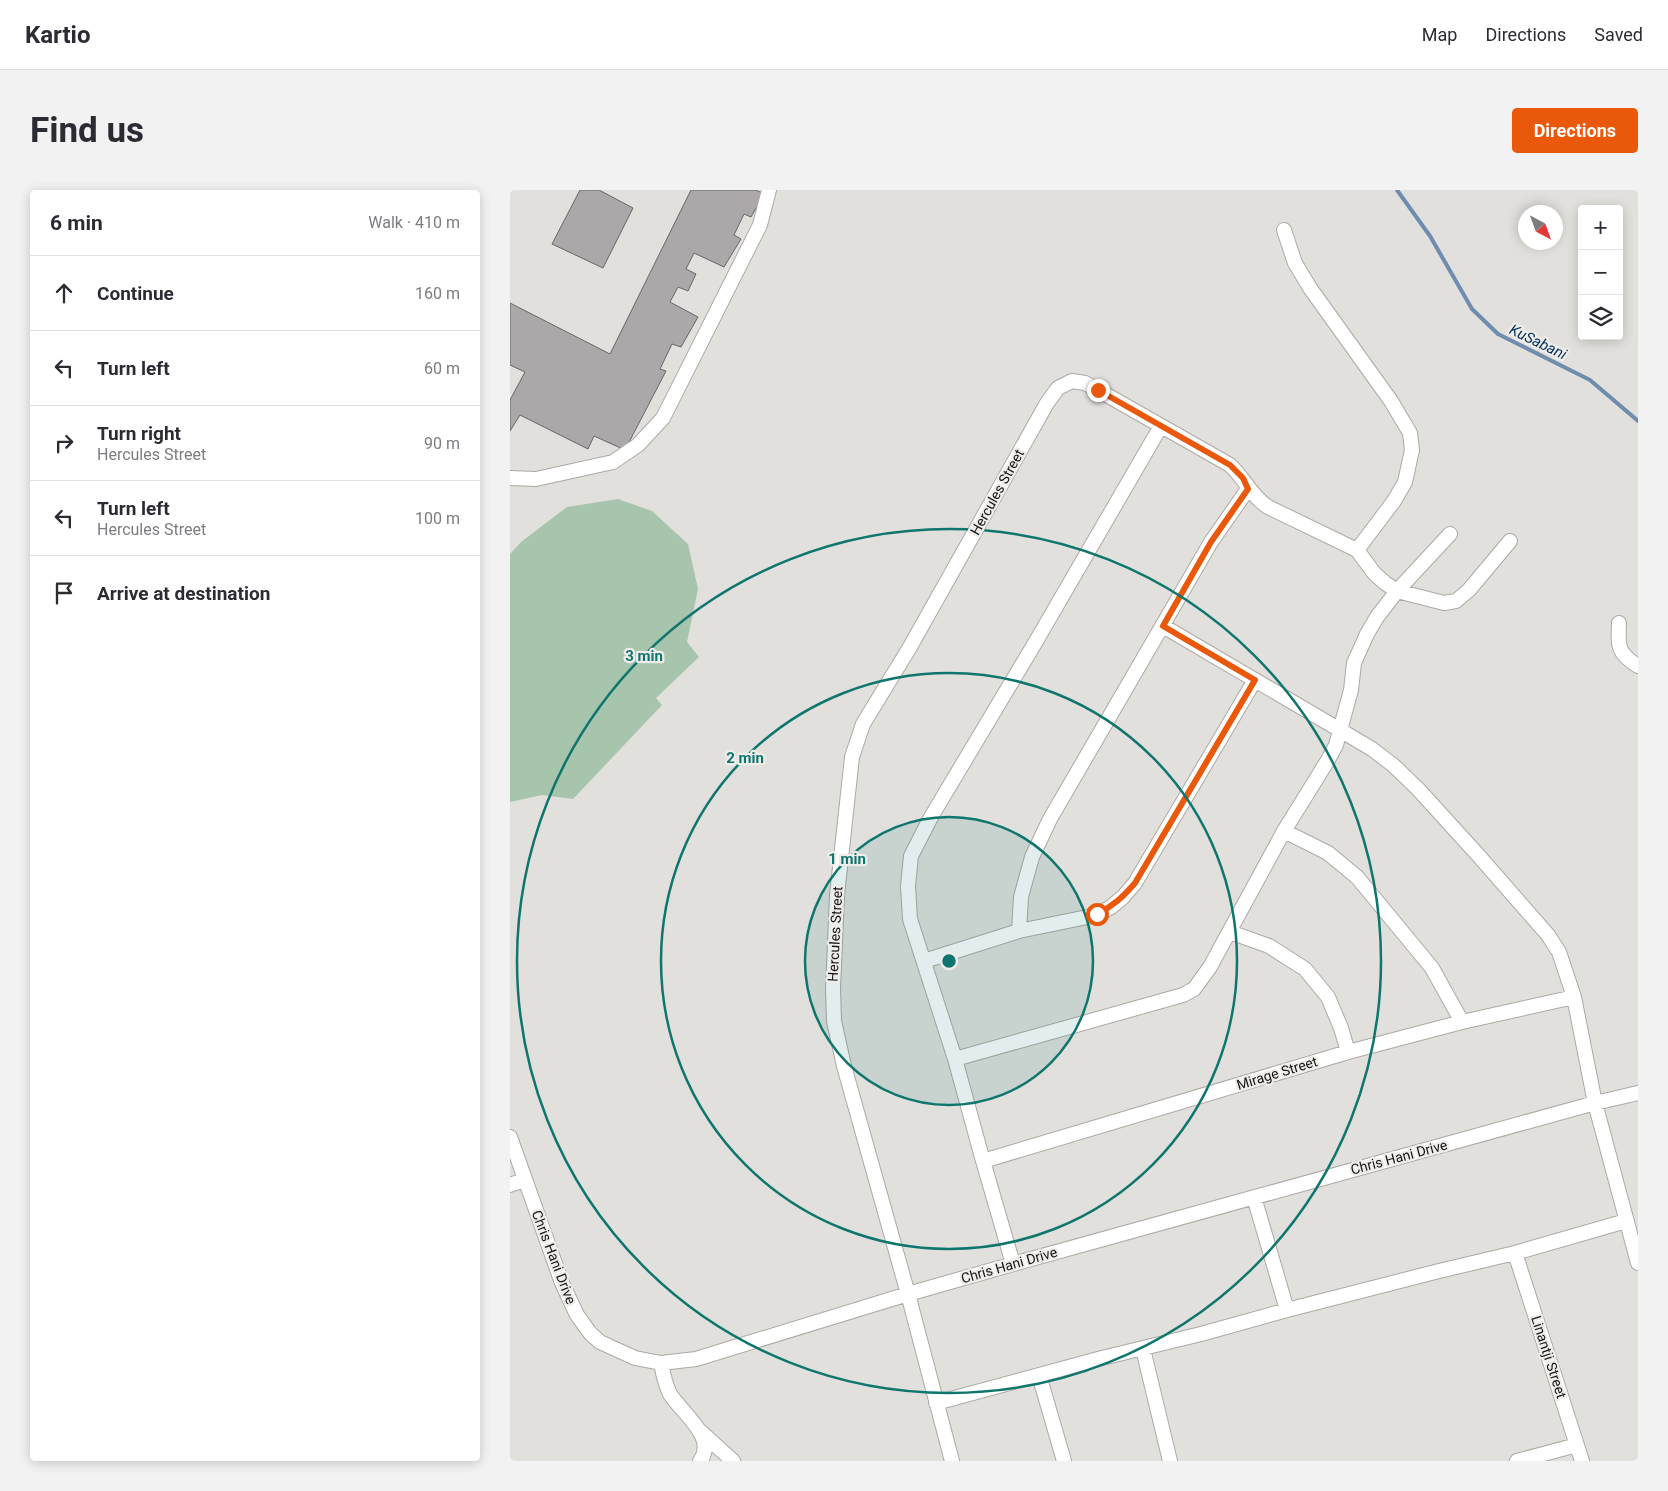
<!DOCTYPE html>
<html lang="en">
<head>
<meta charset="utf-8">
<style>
  :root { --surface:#fff; --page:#f2f2f3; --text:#2b2b33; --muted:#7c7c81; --line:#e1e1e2; --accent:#ea580c }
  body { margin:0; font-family:Roboto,sans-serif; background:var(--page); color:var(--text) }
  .controls { position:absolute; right:15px; top:15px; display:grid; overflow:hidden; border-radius:5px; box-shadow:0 2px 12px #0003 }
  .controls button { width:45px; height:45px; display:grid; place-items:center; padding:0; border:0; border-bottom:1px solid var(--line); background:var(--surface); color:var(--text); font:25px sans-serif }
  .compass { position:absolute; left:1008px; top:15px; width:45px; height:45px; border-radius:50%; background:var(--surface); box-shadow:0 2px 12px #0003; rotate:139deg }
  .stop { position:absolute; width:15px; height:15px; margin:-11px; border:4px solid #ea580c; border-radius:50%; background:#fff }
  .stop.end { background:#ea580c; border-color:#fff; box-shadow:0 1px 5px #0008 }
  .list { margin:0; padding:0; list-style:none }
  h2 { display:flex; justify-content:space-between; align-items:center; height:65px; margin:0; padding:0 20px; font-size:21px }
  h2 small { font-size:16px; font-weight:400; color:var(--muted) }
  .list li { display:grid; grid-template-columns:32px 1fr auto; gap:15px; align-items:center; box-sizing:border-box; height:75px; padding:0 20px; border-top:1px solid var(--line) }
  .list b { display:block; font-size:19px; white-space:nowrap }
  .list p { margin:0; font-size:16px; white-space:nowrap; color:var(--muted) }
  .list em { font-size:16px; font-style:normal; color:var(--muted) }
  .icon { flex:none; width:28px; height:28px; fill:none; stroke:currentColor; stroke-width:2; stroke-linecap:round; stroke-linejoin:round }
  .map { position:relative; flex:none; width:1128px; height:1271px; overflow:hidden; border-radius:5px }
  header { display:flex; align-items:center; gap:30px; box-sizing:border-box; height:70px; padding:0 25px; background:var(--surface); border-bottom:1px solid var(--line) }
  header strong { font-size:24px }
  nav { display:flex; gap:28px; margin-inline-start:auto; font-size:18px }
  .intro { display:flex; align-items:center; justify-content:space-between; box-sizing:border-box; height:120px; padding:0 30px }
  h1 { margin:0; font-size:35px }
  .button { padding:12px 22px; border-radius:5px; background:var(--accent); color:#fff; font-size:18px; font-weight:700 }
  main { display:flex; gap:30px; padding:0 30px }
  aside { flex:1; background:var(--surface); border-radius:5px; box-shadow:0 2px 12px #0003 }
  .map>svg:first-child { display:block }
</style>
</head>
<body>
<header>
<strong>Kartio</strong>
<nav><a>Map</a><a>Directions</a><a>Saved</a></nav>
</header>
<div class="intro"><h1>Find us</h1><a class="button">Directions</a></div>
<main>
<aside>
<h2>6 min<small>Walk · 410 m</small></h2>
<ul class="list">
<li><svg class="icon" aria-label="ahead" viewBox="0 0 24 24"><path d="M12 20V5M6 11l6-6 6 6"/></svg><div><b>Continue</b></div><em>160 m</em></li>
<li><svg class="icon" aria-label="left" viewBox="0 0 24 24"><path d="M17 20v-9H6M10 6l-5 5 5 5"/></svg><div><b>Turn left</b></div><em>60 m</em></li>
<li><svg class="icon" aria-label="right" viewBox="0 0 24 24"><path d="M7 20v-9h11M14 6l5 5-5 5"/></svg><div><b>Turn right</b><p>Hercules Street</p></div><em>90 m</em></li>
<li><svg class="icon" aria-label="left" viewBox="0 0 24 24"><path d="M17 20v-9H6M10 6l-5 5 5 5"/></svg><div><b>Turn left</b><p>Hercules Street</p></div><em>100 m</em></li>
<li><svg class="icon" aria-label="arrive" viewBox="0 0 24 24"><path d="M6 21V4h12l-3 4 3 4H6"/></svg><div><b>Arrive at destination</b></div></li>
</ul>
</aside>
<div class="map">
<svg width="1128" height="1271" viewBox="0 0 1128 1271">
  <rect width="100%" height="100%" fill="#e2e0dc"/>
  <!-- pitch -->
  <path fill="#a7c4ac" d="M 108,309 L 142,321 L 178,354 L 188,399 L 177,452 L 189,467 L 146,508 L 152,515 L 63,609 L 32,605 L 0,612 L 0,364 L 11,352 L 57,317 Z"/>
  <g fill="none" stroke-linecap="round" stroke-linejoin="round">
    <!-- stream -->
    <path stroke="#6f8dae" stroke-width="4" d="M 887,0 L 920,46 L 962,119 L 988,144 L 1080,190 L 1128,231"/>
  </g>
  <!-- building -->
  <path fill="#aca8aa" stroke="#696567" d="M 70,0 L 89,0 L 123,18 L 93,78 L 42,54 Z
    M 181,0 L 246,0 L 254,4 L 241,27 L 234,24 L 224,45 L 231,49 L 214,77 L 184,63 L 176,79 L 186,84 L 178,101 L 168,97 L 160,112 L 188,127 L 171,157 L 162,154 L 150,179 L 156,181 L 115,260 L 84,246 L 78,259 L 10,225 L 0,241 L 0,210 L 15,182 L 0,175 L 0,113 L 100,164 Z"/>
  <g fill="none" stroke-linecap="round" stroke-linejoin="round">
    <!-- minor casing -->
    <g stroke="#aca9a5" stroke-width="16">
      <path id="minor" d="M 774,40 L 785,73 L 800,98 L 881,211 L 900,243 L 902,260 L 895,292 L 884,311 L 847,360
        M 0,288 L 26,289 L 103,272 L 128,255 L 153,228 L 250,35 L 259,0
        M 1109,433 C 1108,456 1107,463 1128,476
        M 653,436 L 830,540 L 862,559 L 883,575 L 908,599 L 968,665 L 1038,745 L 1049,762 L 1064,807 L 1085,913 L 1128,1073
        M 774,641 L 818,663 L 847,687 L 922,778 L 952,832
        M 509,741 L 511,707 L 522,667 L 540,629 L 701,352 L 738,299
        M 720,742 L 759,756 L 795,779 L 818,807 L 831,838 L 838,862
        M 414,771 L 509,741 L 587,725 L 601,717 L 613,707 L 625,693 L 745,490
        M 445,869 L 673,805 L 684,799 L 700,777 L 774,641 L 818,570 L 826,555 L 841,500 L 844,473 L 857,444 L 867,427 L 887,401 L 940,344
        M 0,947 L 52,1093 L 67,1125 L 80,1143 L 90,1152 L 125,1168 L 151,1173 L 186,1169 L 398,1104 L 503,1074 L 1085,913 L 1128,903
        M 473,971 L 838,862 L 952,832 L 1064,807
        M 0,995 L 14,990
        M 744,1007 L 777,1120
        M 1005,1063 L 1072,1271
        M 503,1074 L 473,971 L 445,869 L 400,729 L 398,696 L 401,666 L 421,627 L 525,453 L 651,236
        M 633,1159 L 660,1271
        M 151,1173 C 153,1184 155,1194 160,1204 C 171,1222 208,1248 190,1271
        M 529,1185 L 554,1271
        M 426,1213 L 592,1168 L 691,1144 L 777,1120 L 929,1081 L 1005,1063 L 1116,1031
        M 190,1241 L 223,1271
        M 442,1271 L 398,1104 L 334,876 L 324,831 L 323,799 L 327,705 L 342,567 L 353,534 L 400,457 L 537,213 L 548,198 L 562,191 L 575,193 L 588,200 L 720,275 C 735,289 741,306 758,317 L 847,360 L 864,383 L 875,393 L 887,401 L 934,413 L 946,411 L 959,400 L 1000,351
        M 1007,1271 L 1067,1255"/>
    </g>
    <!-- minor -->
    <use href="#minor" stroke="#fff" stroke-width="14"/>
  </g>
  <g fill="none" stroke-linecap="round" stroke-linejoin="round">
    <!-- route -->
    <path stroke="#ea580c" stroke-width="6" d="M 587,724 C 603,716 613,707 625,693 L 745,490 L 653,436 L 701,352 L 738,299 L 733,288 L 720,275 L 588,200"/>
  </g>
  <!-- distance rings -->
  <circle cx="439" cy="771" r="144" fill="#0f766e" fill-opacity=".12"/>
  <g fill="none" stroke="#0f766e" stroke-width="2.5">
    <circle cx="439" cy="771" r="144"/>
    <circle cx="439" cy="771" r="288"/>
    <circle cx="439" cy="771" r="432"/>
  </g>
  <g text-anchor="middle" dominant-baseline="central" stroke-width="4.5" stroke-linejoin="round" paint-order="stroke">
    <!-- street labels -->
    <g font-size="14" fill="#151413" stroke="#efede9">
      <text transform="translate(487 302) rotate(-61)">Hercules Street</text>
      <text transform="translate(325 744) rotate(-87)">Hercules Street</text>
      <text transform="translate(767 883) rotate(-17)">Mirage Street</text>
      <text transform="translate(889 967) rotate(-15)">Chris Hani Drive</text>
      <text transform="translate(44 1067) rotate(69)">Chris Hani Drive</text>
      <text transform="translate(499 1075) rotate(-16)">Chris Hani Drive</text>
      <text transform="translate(1039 1167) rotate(72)">Linantji Street</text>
    </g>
    <!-- water labels -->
    <g font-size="15" font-style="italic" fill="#00305b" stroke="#efede9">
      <text transform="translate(1028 152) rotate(26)">KuSabani</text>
    </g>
  </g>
  <circle cx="439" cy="771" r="8" fill="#0f766e" stroke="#efede9" stroke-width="2.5"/>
  <g font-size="15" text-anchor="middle" font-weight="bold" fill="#0f766e" stroke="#efede9" stroke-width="4.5" stroke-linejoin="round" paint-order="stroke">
    <text x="134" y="471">3 min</text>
    <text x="235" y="573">2 min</text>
    <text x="337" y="674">1 min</text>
  </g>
</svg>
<div class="controls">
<button>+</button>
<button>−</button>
<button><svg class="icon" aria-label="layers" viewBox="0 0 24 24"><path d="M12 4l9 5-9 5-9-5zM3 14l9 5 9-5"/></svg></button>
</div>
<svg class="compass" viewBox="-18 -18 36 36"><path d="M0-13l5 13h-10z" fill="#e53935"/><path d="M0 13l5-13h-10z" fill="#7c7c81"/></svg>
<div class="stop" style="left:587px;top:724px"></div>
<div class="stop end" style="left:588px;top:200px"></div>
</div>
</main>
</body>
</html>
